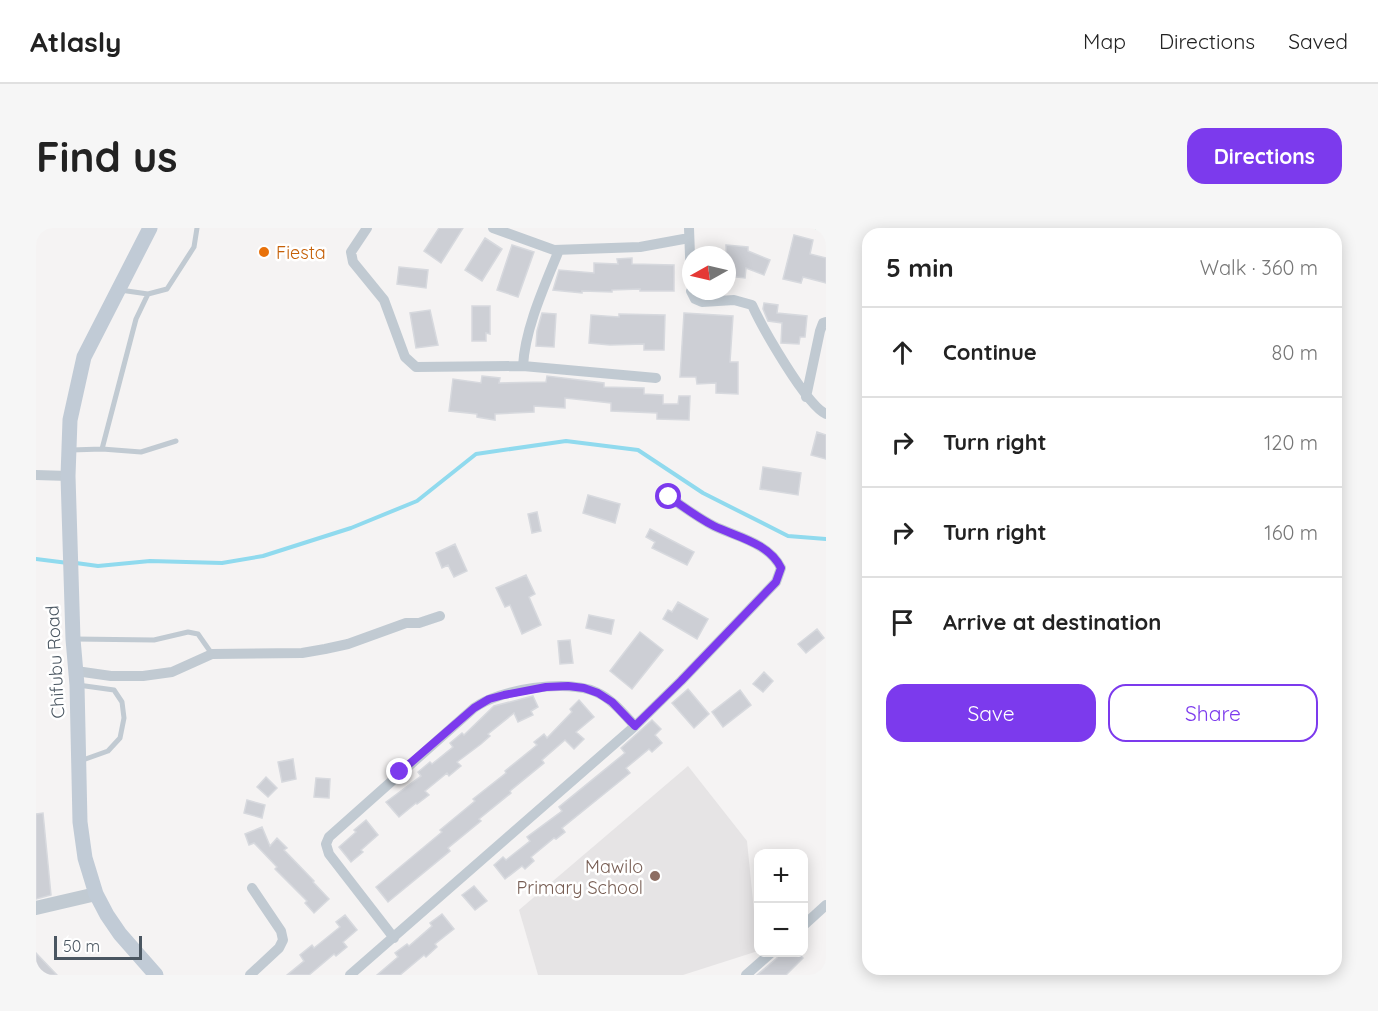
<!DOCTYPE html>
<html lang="en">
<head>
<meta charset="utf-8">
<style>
  :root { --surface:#fff; --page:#f6f6f6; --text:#222; --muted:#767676; --line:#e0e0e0; --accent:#7c3aed }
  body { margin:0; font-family:Quicksand,sans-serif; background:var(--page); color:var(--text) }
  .controls { position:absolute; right:18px; bottom:18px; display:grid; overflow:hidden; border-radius:12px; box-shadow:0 3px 15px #0003 }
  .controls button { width:54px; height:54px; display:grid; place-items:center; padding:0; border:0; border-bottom:2px solid var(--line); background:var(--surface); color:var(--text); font:30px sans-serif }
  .compass { position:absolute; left:646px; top:18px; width:54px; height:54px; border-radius:50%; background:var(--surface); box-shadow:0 3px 15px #0003; rotate:262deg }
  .scale { position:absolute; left:18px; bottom:15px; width:88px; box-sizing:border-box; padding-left:6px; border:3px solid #4a5661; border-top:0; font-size:16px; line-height:21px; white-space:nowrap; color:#4a5661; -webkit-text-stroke:4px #fff; paint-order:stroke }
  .stop { position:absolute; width:18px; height:18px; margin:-14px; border:4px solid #7c3aed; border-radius:50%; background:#fff }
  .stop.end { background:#7c3aed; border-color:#fff; box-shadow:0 2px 6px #0008 }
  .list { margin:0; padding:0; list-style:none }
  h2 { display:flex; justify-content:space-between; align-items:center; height:78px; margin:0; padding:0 24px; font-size:26px }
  h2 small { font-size:20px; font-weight:400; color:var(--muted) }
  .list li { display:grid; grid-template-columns:39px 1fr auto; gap:18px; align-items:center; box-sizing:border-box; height:90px; padding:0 24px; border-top:2px solid var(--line) }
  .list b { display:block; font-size:22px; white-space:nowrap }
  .list em { font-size:20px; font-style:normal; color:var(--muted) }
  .actions { display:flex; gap:12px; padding:18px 24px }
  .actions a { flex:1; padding:14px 0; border:2px solid var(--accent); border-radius:18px; text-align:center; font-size:21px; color:var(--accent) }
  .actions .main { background:var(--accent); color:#fff }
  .icon { flex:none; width:33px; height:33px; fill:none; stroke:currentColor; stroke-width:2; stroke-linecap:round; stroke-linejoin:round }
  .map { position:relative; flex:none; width:790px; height:747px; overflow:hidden; border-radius:18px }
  header { display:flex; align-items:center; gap:36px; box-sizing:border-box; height:84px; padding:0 30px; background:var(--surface); border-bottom:2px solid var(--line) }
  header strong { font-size:28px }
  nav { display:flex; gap:33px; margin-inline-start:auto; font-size:21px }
  .intro { display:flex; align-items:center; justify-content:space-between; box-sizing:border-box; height:144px; padding:0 36px }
  h1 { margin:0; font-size:42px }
  .button { padding:15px 27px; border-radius:18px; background:var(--accent); color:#fff; font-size:21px; font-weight:700 }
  main { display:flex; gap:36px; padding:0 36px }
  aside { flex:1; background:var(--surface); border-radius:18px; box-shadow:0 3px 15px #0003 }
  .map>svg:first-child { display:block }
</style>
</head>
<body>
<header>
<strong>Atlasly</strong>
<nav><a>Map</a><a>Directions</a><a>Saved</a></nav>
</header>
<div class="intro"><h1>Find us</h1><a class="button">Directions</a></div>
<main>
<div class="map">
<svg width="790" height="747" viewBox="0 0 790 747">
  <rect width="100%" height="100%" fill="#f5f3f3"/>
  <!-- education -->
  <path fill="#e6e4e5" d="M 652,538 L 711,613 L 722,723 L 647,747 L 502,747 L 483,682 Z"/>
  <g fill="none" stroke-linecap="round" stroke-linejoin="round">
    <!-- stream -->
    <path stroke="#90daee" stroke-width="4" d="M 0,331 L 32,335
      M 40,335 L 62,338 L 114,333 L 186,335 L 227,328 L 315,300 L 381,273 L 440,226 L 530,213 L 602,222 L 667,265 L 752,308 L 790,311"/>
  </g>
  <!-- building -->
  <path fill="#cdcfd5" stroke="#d7d9de" stroke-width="1.5" d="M 403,0 L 427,0 L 405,35 L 388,23 Z
    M 758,7 L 777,12 L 774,26 L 790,30 L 790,55 L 767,49 L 765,55 L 747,51 Z
    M 449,10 L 466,21 L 446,53 L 429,42 Z
    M 476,17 L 498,24 L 482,69 L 461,62 Z
    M 690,17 L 712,19 L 712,23 L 734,32 L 728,47 L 710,40 L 709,50 L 691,48 Z
    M 596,30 L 596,36 L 638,37 L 638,63 L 604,63 L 604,61 L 576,62 L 576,64 L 546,63 L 546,65 L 517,62 L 523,42 L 558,45 L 558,35 L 582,36 L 581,31 Z
    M 363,39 L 392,42 L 390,60 L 361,56 Z
    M 728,75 L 742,77 L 741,85 L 771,88 L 769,109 L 764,109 L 763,116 L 745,115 L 746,95 L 732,93 L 727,81 Z
    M 436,78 L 454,78 L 454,106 L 450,105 L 450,113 L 436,113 Z
    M 394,82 L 402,117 L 380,120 L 374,85 Z
    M 506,85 L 520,86 L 518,119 L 500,118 L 501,103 Z
    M 648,85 L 697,88 L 694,134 L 702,134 L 702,166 L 680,165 L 680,155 L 661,156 L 660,149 L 644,149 Z
    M 583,86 L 629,87 L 628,122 L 608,122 L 608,116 L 574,117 L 553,115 L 555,87 L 583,89 Z
    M 446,148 L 464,150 L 463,155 L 510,154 L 511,148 L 568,155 L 568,159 L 608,160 L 608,166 L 627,167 L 627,176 L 642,176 L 643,168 L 654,168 L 653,192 L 621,191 L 621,185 L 575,183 L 575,175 L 529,170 L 529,180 L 498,178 L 498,184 L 459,186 L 459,192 L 441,189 L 441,186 L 413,183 L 417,151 L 445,155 Z
    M 781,204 L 790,207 L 790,231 L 775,227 Z
    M 727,239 L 765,245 L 762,267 L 724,261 Z
    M 552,267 L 584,276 L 579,295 L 547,285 Z
    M 501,284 L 505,303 L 496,305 L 492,286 Z
    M 614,301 L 658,324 L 651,337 L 616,320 L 619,314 L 610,309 Z
    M 419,316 L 431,343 L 418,349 L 412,337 L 406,340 L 400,325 Z
    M 490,347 L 499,366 L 493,369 L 505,397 L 486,406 L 474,377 L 469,379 L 460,360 Z
    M 642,374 L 672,391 L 661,411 L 627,391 L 632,382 L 636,384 Z
    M 553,387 L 578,392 L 575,406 L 550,400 Z
    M 781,401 L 788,410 L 770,425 L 762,416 Z
    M 604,404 L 627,422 L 596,461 L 574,443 Z
    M 534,412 L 537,435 L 524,436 L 522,413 Z
    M 728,444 L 737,453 L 727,464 L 717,456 Z
    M 652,461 L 673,486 L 658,500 L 636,475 Z
    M 704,462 L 715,477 L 687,499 L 676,484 Z
    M 497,468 L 502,479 L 495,483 L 497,487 L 482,494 L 478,485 L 452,506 L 454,508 L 445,516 L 421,534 L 425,538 L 413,548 L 411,545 L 389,563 L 393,567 L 381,576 L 380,575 L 363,589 L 350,574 L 385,548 L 382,544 L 394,534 L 396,536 L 417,519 L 414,515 L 426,505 L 428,507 L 458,478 Z
    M 543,472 L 558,489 L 540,504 L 548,511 L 538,521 L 529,512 L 506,532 L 508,535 L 474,563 L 475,565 L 443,591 L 445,593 L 412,620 L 414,623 L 352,674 L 340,659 L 406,604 L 404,602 L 439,573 L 437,571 L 470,545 L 469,543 L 501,517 L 498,514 L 508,506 L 511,510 L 536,484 L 534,481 Z
    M 616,492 L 625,501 L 619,507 L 626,515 L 616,524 L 613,521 L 590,540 L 594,545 L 526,600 L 529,604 L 520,611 L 518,610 L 495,629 L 498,633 L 489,641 L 486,638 L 469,651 L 458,637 L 467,629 L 470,632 L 494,613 L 491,609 L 526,583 L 523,579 L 589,525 L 585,520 Z
    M 257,531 L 260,551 L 246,554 L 242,534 Z
    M 230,549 L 241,560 L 232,569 L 221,559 Z
    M 280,550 L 294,551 L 293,570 L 278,569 Z
    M 211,572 L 229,577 L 226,590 L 208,585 Z
    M 7,585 L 15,667 L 0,671 L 0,586 Z
    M 330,592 L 342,607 L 325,622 L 327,624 L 315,634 L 303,619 L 320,604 L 318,602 Z
    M 226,599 L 234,618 L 241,610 L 251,620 L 248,622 L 278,653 L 277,654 L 293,671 L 278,685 L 269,675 L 271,673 L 239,641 L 241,639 L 218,615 L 213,617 L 209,606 Z
    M 438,658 L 451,673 L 439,682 L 426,667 Z
    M 406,686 L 418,701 L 399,716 L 401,719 L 390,729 L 388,727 L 364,747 L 341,747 L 362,729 L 359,725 L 371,716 L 373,718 L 396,698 L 394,695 Z
    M 309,687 L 321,702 L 307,714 L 311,719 L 300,728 L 298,726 L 273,747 L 251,747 L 268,733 L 264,727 L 276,717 L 278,720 L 304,699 L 300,694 Z
    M 743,724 L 761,724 L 767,730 L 750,747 L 721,747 L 741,730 Z
    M 0,725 L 21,747 L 4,747 L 0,743 Z"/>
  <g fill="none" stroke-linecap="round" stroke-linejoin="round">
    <!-- path -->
    <path stroke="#7ad0a6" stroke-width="2" stroke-dasharray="4.5 3" stroke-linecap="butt" d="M 779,0 L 790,3"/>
    <!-- service -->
    <path stroke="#c1cad2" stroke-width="5" d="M 84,62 L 112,66 L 131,61 L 158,19 L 161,0
      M 66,221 L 100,91 L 112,66
      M 35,222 L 66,221 L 105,224 L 140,213
      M 39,411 L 118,412 L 152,404 L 162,406 L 176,426
      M 42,457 L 78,462 L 86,474 L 88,490 L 84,510 L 72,523 L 44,533"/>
    <!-- minor -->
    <path stroke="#c1cad2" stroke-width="10" d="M 331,0 L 315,24 L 317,34 L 348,72 L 369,129 L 380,139 L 487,138
      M 457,0 L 518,22 L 604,19 L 653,10
      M 653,0 L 655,55
      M 523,22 C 509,57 489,100 487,138 L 620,150
      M 655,63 L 659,71 L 666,74 L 698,72 L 716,77 C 726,99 770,177 790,186
      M 770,169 L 784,103 L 787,95 L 790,94
      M 0,247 L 32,248
      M 40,443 L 75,448 L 107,448 L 136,444 L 176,426 L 266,425 L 289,421 L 312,416 L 370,395 L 383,395 L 404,388
      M 768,697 L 790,677
      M 358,710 L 293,626 L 290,616 L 293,609 L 438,480 C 463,461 531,451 560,464 C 576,471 587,485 599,498
      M 214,747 L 243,720 L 247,712 L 245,703 L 216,660
      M 314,747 L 599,498 L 645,453 L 740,354 L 745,340 C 733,315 701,309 678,298 C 662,290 648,279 633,269
      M 710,747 L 736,724"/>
    <!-- tertiary -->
    <path stroke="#c1cad2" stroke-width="14" d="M 0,680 L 60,666"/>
    <!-- secondary -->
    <path stroke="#c1cbd6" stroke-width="15" d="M 114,0 L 48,129 L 34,192 L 32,248 L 37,411 L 41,457 L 44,594 L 49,630 L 60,666 L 71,687 L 84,706 L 120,747"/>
  </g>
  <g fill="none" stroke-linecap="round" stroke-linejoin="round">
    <!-- route -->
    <path stroke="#7c3aed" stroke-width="8" d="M 364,544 L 438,480 L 453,471 L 468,467 L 510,459 L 532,458 L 548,460 L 562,465 L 576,474 L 599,498 L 645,453 L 740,354 L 745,340 C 733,315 701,309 678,298 C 662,290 648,279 633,269"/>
  </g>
  <!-- markers -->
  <circle fill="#e8710a" stroke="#fff" stroke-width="2" cx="228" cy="24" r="6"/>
  <circle fill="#8d6e63" stroke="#fff" stroke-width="2" cx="619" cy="648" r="6"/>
  <g text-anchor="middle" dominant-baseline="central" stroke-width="5" stroke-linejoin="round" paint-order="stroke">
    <!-- food labels -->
    <g font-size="18" fill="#c56008" stroke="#fff" text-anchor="start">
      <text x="240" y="24">Fiesta</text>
    </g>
    <!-- street labels -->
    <g font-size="18" fill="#4a5661" stroke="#fff">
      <text transform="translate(19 434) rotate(-93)">Chifubu Road</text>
    </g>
    <!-- education labels -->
    <g font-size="18" fill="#785e54" stroke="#fff" text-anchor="end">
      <text x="607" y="638">Mawilo<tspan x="607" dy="21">Primary School</tspan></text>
    </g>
  </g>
</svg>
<div class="controls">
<button>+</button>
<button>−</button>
</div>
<svg class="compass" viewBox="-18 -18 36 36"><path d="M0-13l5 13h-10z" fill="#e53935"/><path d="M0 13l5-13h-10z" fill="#767676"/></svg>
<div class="scale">50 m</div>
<div class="stop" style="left:633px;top:269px"></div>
<div class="stop end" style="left:364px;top:544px"></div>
</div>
<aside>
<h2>5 min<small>Walk · 360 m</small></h2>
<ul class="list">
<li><svg class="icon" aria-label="ahead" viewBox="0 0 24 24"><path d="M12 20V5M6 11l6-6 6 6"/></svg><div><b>Continue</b></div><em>80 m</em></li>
<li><svg class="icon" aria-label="right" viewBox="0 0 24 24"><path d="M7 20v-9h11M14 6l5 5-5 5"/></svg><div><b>Turn right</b></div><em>120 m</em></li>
<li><svg class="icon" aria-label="right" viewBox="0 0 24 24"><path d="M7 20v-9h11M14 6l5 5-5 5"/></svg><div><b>Turn right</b></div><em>160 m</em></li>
<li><svg class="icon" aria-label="arrive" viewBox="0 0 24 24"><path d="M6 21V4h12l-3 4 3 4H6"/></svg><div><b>Arrive at destination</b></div></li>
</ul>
<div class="actions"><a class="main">Save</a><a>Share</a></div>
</aside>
</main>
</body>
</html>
